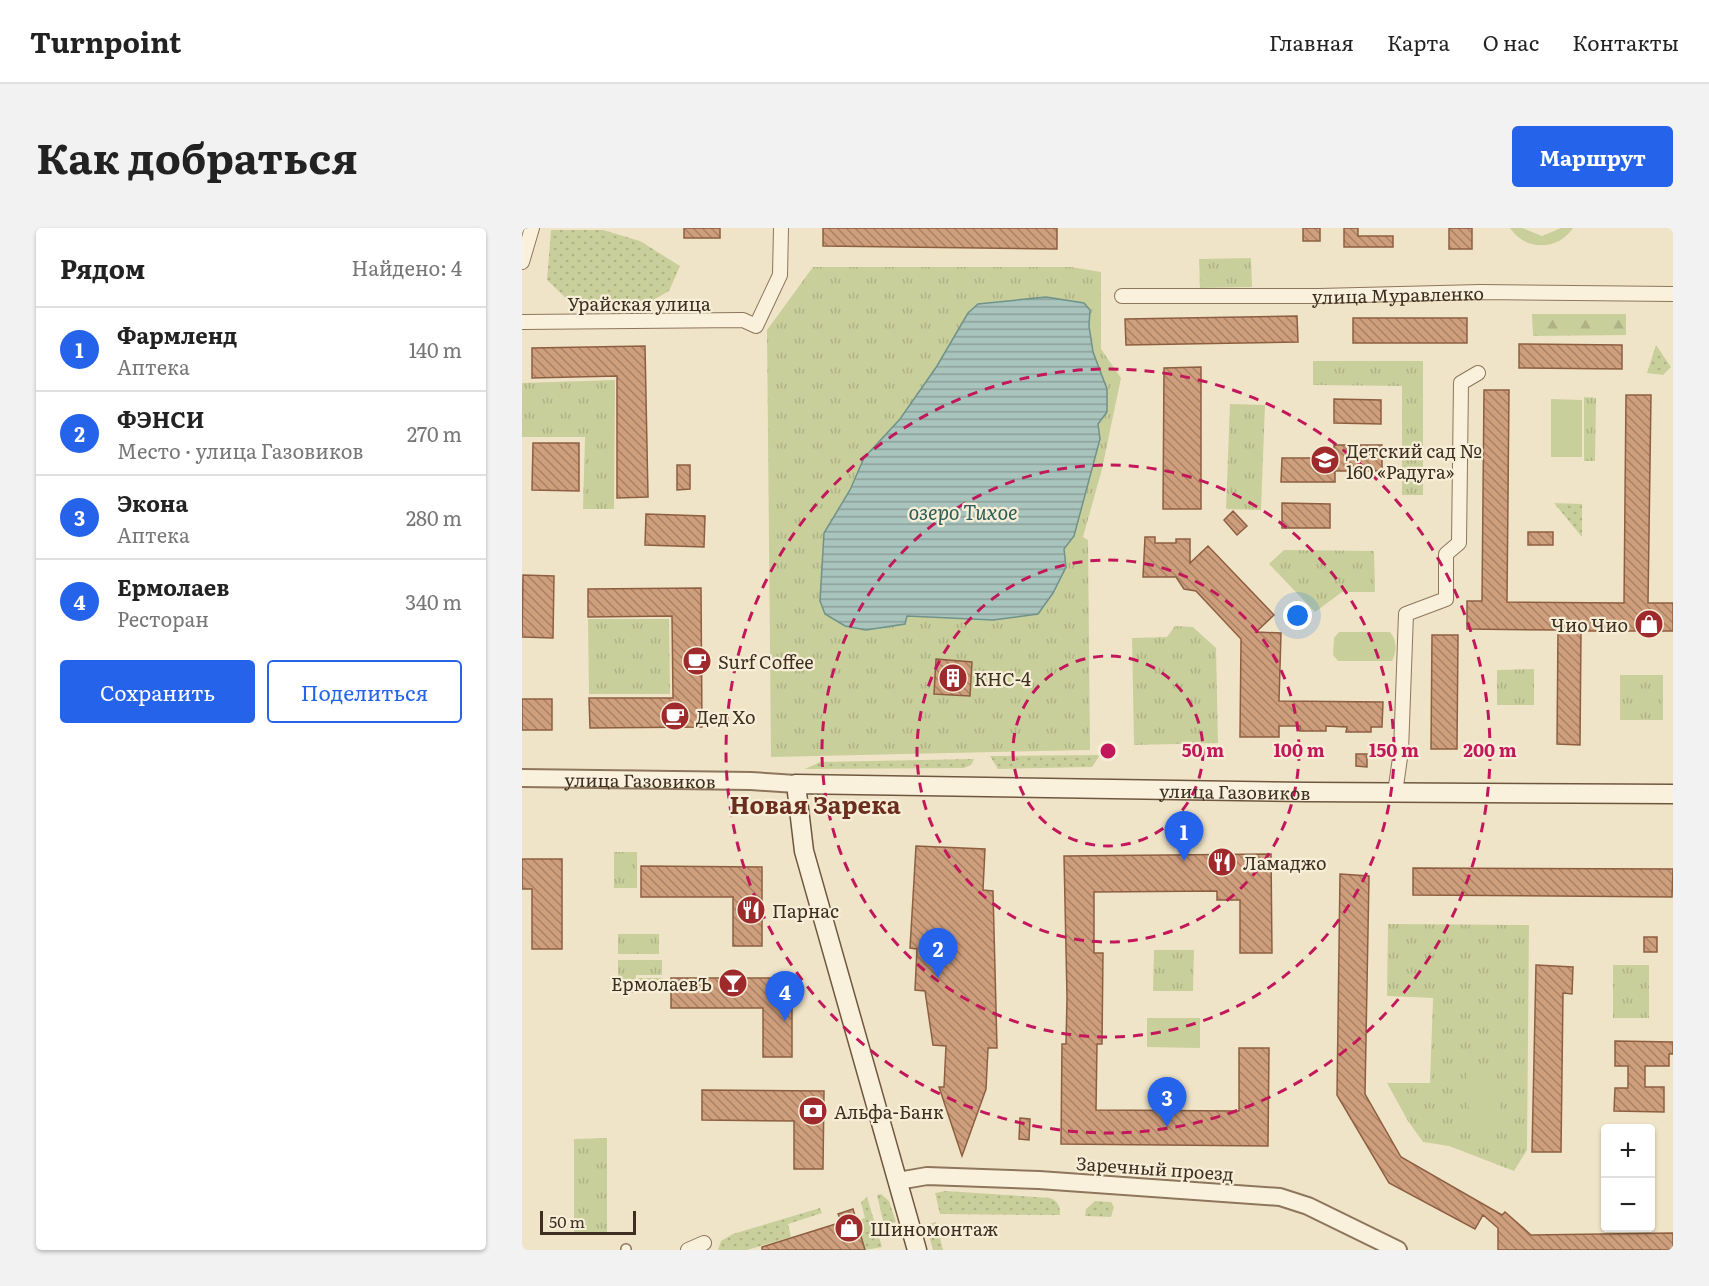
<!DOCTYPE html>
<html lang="ru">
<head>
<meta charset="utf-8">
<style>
  :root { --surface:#fff; --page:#f2f2f2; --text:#222; --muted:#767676; --line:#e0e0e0; --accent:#2563eb }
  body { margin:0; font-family:Literata,serif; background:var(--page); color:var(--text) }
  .controls { position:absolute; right:18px; bottom:18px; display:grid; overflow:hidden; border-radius:6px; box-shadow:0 2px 4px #0004 }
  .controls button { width:54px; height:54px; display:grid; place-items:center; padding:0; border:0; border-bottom:2px solid var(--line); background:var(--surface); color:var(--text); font:30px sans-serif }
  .scale { position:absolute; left:18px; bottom:15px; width:96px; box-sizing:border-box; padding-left:6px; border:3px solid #3d2e20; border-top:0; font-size:16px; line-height:21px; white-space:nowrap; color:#3d2e20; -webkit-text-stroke:4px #f7eed8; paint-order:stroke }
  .you { position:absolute; left:776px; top:388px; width:21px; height:21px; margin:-15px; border:4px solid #fff; border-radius:50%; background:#1a73e8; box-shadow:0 0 0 9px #1a73e833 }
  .badge { display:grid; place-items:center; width:39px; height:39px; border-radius:50%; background:var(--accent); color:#fff; font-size:20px; font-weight:700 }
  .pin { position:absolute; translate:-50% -50px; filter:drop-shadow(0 2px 3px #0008) }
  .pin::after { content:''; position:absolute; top:32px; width:21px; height:18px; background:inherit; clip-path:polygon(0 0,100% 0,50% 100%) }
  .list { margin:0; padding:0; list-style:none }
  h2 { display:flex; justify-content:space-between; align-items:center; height:78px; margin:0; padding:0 24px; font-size:26px }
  h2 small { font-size:20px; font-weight:400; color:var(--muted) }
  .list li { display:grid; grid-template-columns:39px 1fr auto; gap:18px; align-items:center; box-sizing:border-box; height:84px; padding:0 24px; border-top:2px solid var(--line) }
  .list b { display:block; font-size:22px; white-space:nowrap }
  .list p { margin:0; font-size:20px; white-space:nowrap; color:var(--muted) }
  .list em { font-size:20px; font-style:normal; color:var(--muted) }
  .actions { display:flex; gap:12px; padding:18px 24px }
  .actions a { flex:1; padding:14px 0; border:2px solid var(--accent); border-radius:6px; text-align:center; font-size:21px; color:var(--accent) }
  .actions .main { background:var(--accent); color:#fff }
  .map { position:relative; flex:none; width:1151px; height:1022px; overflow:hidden; border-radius:6px }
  header { display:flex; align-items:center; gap:36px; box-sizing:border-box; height:84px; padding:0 30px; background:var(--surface); border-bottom:2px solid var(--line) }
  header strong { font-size:28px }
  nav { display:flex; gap:33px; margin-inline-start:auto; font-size:21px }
  .intro { display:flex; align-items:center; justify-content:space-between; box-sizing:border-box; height:144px; padding:0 36px }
  h1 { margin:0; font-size:42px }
  .button { padding:15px 27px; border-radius:6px; background:var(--accent); color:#fff; font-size:21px; font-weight:700 }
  main { display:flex; gap:36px; padding:0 36px }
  aside { flex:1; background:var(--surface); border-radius:6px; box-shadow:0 2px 4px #0004 }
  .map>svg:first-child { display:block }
</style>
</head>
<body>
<header>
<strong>Turnpoint</strong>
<nav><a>Главная</a><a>Карта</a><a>О нас</a><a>Контакты</a></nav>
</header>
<div class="intro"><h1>Как добраться</h1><a class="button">Маршрут</a></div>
<main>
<aside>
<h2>Рядом<small>Найдено: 4</small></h2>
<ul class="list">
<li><span class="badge">1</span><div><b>Фармленд</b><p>Аптека</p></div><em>140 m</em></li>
<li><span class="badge">2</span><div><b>ФЭНСИ</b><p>Место · улица Газовиков</p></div><em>270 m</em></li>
<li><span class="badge">3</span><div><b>Экона</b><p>Аптека</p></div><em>280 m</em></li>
<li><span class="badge">4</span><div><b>Ермолаев</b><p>Ресторан</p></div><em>340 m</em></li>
</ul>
<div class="actions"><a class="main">Сохранить</a><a>Поделиться</a></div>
</aside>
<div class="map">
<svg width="1151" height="1022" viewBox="0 0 1151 1022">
  <defs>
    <pattern id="grass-dots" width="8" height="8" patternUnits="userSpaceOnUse" patternTransform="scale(1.5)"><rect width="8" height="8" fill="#c9cf9b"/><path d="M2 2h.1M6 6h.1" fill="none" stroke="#aeb285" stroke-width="1.8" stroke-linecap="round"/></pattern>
    <pattern id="forest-firs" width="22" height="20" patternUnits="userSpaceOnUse" patternTransform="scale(1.5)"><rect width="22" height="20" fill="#c9cf9b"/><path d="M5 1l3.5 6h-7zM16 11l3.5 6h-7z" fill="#aeb285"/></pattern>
    <pattern id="park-tufts" width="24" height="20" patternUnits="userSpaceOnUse" patternTransform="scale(1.5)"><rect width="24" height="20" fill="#c9cf9b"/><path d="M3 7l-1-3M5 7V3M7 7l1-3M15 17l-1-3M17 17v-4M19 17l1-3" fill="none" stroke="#aeb285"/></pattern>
    <pattern id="water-rules" width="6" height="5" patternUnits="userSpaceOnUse" patternTransform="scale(1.5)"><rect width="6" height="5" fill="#a9c4bc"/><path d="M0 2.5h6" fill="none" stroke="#8ba098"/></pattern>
    <pattern id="building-back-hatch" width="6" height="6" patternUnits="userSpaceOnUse" patternTransform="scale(1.5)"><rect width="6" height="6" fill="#cf9f7d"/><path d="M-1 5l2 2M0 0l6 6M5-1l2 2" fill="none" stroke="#a98266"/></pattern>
  </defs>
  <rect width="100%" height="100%" fill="#f0e4c8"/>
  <!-- grass -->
  <path fill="url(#grass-dots)" d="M 29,2 L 81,2 L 118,13 L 158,38 L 147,63 L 119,79 L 85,80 L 50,76 L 25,52 Z
    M 1134,117 L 1149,139 L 1141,147 L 1125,145 Z
    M 1032,275 L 1060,276 L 1060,309 Z
    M 578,527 L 570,539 L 476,541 L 468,528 Z
    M 452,531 L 449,537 L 442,540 L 283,541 L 298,534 Z
    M 424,963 L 528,970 C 537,974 538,978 538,987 L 418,986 L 413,965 Z
    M 359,966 L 367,973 L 374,994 L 362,997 L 355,967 Z
    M 345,969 L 360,1019 L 343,1022 L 334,993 L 343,990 L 339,974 Z
    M 573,973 L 589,974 L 592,979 L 589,989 L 563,988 L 564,981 Z
    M 298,980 L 300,985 L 266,996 L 269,1009 L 225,1022 L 196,1022 L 199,1013 L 211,1006 Z
    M 414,994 L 421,1022 L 411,1022 L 404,997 Z"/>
  <!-- forest -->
  <path fill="url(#forest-firs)" d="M 1010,86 L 1104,86 L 1104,107 L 1011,108 Z"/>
  <!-- park -->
  <path fill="url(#park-tufts)" d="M 729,30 L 730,59 L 678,60 L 677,31 Z
    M 291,39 L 549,39 L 579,44 L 579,121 L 599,150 L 580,241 L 561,309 L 566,312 L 568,522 L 249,529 L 245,102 Z
    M 791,133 L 901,133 L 901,267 L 880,267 L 880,158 L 791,157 Z
    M 93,152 L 92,281 L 61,281 L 63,209 L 0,209 L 0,155 Z
    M 1062,169 L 1074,170 L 1073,233 L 1062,233 Z
    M 708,176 L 743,177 L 739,282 L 704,281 Z
    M 762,322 L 852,323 L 853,364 L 820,364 L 793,384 L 747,336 Z
    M 66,391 L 147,391 L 148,466 L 67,466 Z
    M 653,398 L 671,399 L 694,420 L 696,515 L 612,517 L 610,410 L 645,409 Z
    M 1012,441 L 1012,477 L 975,477 L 975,442 Z
    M 1098,447 L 1141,447 L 1141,492 L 1098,492 Z
    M 92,624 L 115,624 L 115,660 L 92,660 Z
    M 866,696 L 1007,697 L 1005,922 L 992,943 L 927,918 L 901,914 L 886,893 L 865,855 L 908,855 L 911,770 L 865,768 Z
    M 96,706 L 137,706 L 137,726 L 96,726 Z
    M 632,722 L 672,722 L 671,763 L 631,763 Z
    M 96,732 L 140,732 L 140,747 L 114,747 L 113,765 L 96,765 Z
    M 1091,737 L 1127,737 L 1127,790 L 1091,790 Z
    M 85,910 L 85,1004 L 52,1004 L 52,911 Z"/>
  <!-- pitch -->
  <path fill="#c9cf9b" d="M 988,0 L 1000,0 L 1020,8 L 1039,0 L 1051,0 C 1036,23 1003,23 988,0 Z
    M 1029,171 L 1060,172 L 1060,229 L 1029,229 Z
    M 817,404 L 868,404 C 875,412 875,423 870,433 L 816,433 L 811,427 L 812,410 Z
    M 116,750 L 141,750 L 141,763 L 117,763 Z
    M 625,790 L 678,790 L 678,820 L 625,819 Z
    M 951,837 L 974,839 L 978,888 L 972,897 L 950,896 L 948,891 L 944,845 L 945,840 Z"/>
  <!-- water -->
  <path fill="url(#water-rules)" stroke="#6f938a" stroke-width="1.5" d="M 524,69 L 562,75 L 568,82 L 567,98 L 571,124 L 585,161 L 585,184 L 576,196 L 578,211 L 552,308 L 542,321 L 544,339 L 531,365 L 516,386 L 471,392 L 385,388 L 383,396 L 344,402 L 323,398 L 303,386 L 298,373 L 302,305 L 328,262 L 342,230 L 378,191 L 415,138 L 446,85 L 456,76 Z"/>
  <!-- building -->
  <path fill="url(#building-back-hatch)" stroke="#8d5f41" stroke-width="1.5" d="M 162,0 L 198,0 L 198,10 L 162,10 Z
    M 301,0 L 535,0 L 535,21 L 301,18 Z
    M 781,0 L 798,0 L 798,13 L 781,13 Z
    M 822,0 L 836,0 L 836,8 L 871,8 L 871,19 L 822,19 Z
    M 927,0 L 950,0 L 950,21 L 927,21 Z
    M 775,88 L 776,114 L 604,117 L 603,91 Z
    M 831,90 L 945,90 L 945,115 L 831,115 Z
    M 997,116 L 1100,117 L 1100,141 L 997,140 Z
    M 123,118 L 126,269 L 95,270 L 95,148 L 10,150 L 10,120 Z
    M 679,139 L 679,281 L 641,281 L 642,140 Z
    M 962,162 L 987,162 L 985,374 L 1102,375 L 1104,167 L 1129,167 L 1126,375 L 1151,375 L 1151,403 L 1059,403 L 1058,517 L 1035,516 L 1036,402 L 945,401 L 945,373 L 960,373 Z
    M 812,171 L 859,172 L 859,196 L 812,195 Z
    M 11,215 L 57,215 L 57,263 L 10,262 Z
    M 812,217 L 860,217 L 860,243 L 813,243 L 813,254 L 759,254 L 760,230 L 812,230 Z
    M 155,237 L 168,237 L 168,261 L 155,262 Z
    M 760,275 L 808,276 L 808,300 L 760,300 Z
    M 711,283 L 725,298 L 715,307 L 702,292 Z
    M 124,286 L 183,288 L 182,319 L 123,317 Z
    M 1006,304 L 1031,304 L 1031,317 L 1006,317 Z
    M 623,309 L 633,309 L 633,315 L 654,315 L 654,311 L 668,311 L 668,335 L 686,318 L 752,387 L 734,404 L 759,405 L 757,473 L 861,474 L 860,499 L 849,499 L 849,504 L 824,504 L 825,499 L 804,498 L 804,503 L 778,503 L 778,498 L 757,498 L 757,509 L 718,509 L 719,411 L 674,363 L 662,361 L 654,349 L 621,349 Z
    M 1,347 L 32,348 L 31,410 L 0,409 Z
    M 179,360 L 180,499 L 68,500 L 67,470 L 151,470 L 150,388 L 66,389 L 66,361 Z
    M 910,407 L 936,407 L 935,521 L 909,521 Z
    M 414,431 L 450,434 L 448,468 L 412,466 Z
    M 0,471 L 30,471 L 30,502 L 0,502 Z
    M 834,526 L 845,526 L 845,539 L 834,538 Z
    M 394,618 L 463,621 L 461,662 L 471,663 L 475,820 L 466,820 L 464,861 L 440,928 L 417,859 L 422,859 L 424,818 L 411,817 L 403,763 L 393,762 L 395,721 L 388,720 Z
    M 749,626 L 750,725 L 718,725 L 718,672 L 695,672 L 695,663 L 572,664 L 572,725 L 581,725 L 580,816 L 575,816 L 574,882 L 717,883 L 717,820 L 747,820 L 746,918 L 539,916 L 540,816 L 544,816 L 545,769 L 542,628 Z
    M 0,631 L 40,631 L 40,721 L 10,721 L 10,661 L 0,661 Z
    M 119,638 L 240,639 L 240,718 L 211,718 L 211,669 L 119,669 Z
    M 891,640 L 1151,641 L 1150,669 L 891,667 Z
    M 818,646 L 847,648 L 843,866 L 879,929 L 980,987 L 983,984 L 1009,1007 L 1151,1005 L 1151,1022 L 976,1022 L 976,1000 L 961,987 L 953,1001 L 867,955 L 815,867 Z
    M 1122,709 L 1135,709 L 1135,724 L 1122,724 Z
    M 1014,737 L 1051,739 L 1050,766 L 1041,765 L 1039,924 L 1010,924 Z
    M 149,750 L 270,750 L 270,829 L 241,829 L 241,780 L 149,780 Z
    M 1093,813 L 1151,814 L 1151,826 L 1147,826 L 1147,838 L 1123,838 L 1123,859 L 1142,859 L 1142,884 L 1092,883 L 1093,860 L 1106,860 L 1106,838 L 1093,838 Z
    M 180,862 L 302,863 L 301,941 L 272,941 L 272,893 L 180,892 Z
    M 498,890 L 508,891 L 507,912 L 497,911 Z
    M 331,981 L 343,1022 L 240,1022 L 240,1019 L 320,994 L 316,986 Z"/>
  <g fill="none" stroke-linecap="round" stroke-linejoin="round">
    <!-- pedestrian casing -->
    <g stroke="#8d765c" stroke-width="12">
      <path id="pedestrian" d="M 104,1021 L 104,1022"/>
    </g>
    <!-- minor casing -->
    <g stroke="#8d765c" stroke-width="16">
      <g id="minor">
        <path d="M 0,34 L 10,0"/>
        <path id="s1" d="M 600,68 L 797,68 L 958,64 L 1151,66"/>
        <path d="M 0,94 L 221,92 L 234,98 L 258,47 L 259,0"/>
        <path d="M 873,565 L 879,523 L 884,386 L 924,371 L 924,326 L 937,315 L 939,155 L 956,145"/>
        <path d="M 166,1022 L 182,1015"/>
      </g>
    </g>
    <!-- tertiary casing -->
    <g stroke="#8d765c" stroke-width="20">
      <g id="tertiary">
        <path id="s2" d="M 0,550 L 229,553 L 274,556"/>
        <path d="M 376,953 L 405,948 L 517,952 L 758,969 L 786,978 L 876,1022"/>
      </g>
    </g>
    <!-- secondary casing -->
    <g stroke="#6f573f" stroke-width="21">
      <g id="secondary">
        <path id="s3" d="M 395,1022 L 282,623 L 274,556 L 785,564 L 1151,566"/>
      </g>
    </g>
    <!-- pedestrian -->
    <use href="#pedestrian" stroke="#faf1dc" stroke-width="9"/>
    <!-- minor -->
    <use href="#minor" stroke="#faf1dc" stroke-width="14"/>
    <!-- tertiary -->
    <use href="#tertiary" stroke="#faf1dc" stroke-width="16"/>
    <!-- secondary -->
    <use href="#secondary" stroke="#faf1dc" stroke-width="18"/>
  </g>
  <!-- distance rings -->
  <g fill="none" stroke="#c2185b" stroke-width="3" stroke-dasharray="10 8">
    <circle cx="586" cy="523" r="95"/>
    <circle cx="586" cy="523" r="191"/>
    <circle cx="586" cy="523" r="286"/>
    <circle cx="586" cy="523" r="382"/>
  </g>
  <!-- icons -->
  <defs>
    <g id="school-disc" transform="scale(1.5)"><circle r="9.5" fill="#9e2a2b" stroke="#f7eed8"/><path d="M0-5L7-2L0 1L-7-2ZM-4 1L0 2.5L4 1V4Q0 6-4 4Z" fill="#fff"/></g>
    <g id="shop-disc" transform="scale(1.5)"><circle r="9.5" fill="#9e2a2b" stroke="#f7eed8"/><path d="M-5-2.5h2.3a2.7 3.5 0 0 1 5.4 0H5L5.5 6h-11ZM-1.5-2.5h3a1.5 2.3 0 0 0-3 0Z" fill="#fff"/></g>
    <g id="cafe-disc" transform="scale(1.5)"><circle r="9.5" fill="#9e2a2b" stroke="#f7eed8"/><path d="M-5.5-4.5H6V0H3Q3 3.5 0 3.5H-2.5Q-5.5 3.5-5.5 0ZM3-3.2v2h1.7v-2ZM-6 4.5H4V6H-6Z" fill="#fff"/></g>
    <g id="building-disc" transform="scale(1.5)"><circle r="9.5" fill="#9e2a2b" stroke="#f7eed8"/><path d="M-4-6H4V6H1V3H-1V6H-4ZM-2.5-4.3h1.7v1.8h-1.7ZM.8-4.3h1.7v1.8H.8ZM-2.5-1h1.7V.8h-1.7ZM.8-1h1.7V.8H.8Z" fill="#fff"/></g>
    <g id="restaurant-disc" transform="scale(1.5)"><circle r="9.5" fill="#9e2a2b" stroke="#f7eed8"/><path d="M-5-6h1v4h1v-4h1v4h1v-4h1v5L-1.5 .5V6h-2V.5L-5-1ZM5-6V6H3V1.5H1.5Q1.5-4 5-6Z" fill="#fff"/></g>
    <g id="bar-disc" transform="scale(1.5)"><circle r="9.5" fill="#9e2a2b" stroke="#f7eed8"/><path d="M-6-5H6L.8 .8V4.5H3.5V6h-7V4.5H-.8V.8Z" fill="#fff"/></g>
    <g id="bank-disc" transform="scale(1.5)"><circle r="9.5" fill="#9e2a2b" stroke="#f7eed8"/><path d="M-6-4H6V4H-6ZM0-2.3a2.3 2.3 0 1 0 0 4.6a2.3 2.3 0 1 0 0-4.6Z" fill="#fff"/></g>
  </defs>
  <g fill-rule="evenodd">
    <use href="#school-disc" x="803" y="232"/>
    <use href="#shop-disc" x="1127" y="396"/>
    <use href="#cafe-disc" x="175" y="433"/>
    <use href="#building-disc" x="431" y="450"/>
    <use href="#cafe-disc" x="153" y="488"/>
    <use href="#restaurant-disc" x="700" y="634"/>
    <use href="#restaurant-disc" x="229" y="682"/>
    <use href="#bar-disc" x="211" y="755"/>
    <use href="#bank-disc" x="291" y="883"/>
    <use href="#shop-disc" x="327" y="1000"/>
  </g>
  <g text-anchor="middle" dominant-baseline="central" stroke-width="4.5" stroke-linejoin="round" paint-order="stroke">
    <!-- street labels -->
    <g font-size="18" fill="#3d2e20" stroke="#f7eed8">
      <text stroke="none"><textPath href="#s1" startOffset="276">улица Муравленко</textPath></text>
      <text x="117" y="75">Урайская улица</text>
      <text stroke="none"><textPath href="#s2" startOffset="118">улица Газовиков</textPath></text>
      <text stroke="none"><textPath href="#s3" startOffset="921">улица Газовиков</textPath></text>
      <text transform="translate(633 940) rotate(4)">Заречный проезд</text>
    </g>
    <!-- poi labels -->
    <g font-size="18" fill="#3d2e20" stroke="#f7eed8" text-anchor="start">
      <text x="824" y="222">Детский сад №<tspan x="824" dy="21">160 «Радуга»</tspan></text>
      <text x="1106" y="396" text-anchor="end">Чио Чио</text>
      <text x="196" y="433">Surf Coffee</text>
      <text x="452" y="450">КНС-4</text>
      <text x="174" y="488">Дед Хо</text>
      <text x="721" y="634">Ламаджо</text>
      <text x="250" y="682">Парнас</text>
      <text x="190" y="755" text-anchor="end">ЕрмолаевЪ</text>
      <text x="312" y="883">Альфа-Банк</text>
      <text x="348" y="1000">Шиномонтаж</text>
    </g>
    <!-- water labels -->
    <g font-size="20" font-style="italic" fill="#2f5d5a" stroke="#f7eed8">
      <text x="441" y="283">озеро Тихое</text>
    </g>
    <!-- district labels -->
    <g font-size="24" font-weight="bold" fill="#6b2e1e" stroke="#f7eed8">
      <text x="293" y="575">Новая Зарека</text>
    </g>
  </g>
  <circle cx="586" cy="523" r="9" fill="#c2185b" stroke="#f7eed8" stroke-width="3"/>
  <g font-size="18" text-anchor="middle" font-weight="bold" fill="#c2185b" stroke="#f7eed8" stroke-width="4.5" stroke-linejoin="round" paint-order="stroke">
    <text x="681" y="529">50 m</text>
    <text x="777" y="529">100 m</text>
    <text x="872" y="529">150 m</text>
    <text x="968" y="529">200 m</text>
  </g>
</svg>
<div class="controls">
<button>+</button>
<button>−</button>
</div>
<div class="scale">50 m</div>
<div class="you"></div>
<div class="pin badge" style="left:662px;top:633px">1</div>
<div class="pin badge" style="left:416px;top:750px">2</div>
<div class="pin badge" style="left:645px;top:899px">3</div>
<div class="pin badge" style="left:263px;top:793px">4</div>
</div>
</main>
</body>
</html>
